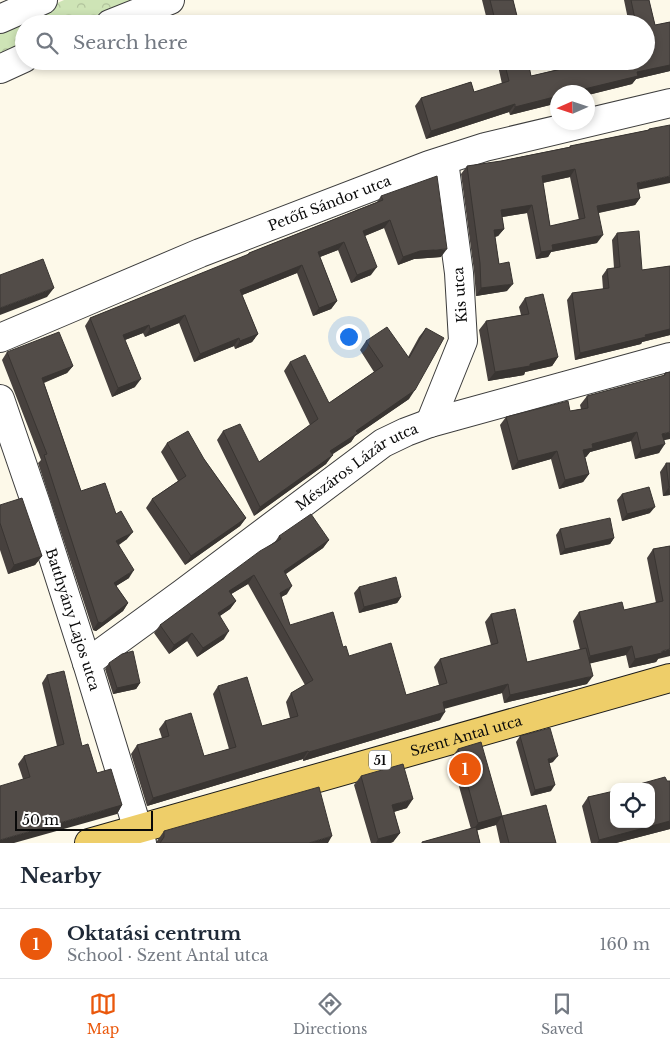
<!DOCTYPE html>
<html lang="en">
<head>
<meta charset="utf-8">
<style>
  :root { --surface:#fff; --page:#f2f2f3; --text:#1f2937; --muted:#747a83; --line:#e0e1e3; --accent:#ea580c }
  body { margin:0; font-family:"Libre Baskerville",serif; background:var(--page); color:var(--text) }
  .controls { position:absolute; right:15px; bottom:15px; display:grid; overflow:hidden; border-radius:10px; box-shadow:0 2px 8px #0003 }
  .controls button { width:45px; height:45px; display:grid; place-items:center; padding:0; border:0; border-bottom:1px solid var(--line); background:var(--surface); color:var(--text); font:25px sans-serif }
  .compass { position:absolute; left:550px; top:85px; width:45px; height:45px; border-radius:50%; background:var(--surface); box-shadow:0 2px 8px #0003; rotate:267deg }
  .scale { position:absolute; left:15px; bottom:12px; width:138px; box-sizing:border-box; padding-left:5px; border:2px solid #0a0a0a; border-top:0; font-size:14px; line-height:18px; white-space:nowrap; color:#0a0a0a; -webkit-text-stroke:4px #fff; paint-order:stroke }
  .you { position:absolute; left:348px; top:336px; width:18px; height:18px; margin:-12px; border:4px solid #fff; border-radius:50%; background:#1a73e8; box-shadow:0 0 0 8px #1a73e833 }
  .badge { display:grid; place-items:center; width:32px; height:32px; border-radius:50%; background:var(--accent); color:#fff; font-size:16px; font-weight:700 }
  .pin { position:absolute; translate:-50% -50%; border:2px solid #fff; box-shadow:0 1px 5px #0006 }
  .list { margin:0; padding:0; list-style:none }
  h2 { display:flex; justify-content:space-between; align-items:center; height:65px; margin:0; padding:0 20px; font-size:21px }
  h2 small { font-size:16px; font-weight:400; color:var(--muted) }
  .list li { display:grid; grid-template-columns:32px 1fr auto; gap:15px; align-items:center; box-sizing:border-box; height:70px; padding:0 20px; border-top:1px solid var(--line) }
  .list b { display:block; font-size:19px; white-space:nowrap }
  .list p { margin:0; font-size:16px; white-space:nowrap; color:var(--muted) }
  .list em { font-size:16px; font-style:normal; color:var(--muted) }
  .icon { flex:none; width:28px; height:28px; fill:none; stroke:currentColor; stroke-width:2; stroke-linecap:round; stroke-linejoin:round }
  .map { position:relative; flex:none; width:670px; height:843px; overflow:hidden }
  .search { position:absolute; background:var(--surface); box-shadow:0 2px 8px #0003; left:15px; right:15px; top:15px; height:55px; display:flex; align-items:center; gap:12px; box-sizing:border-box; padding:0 18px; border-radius:28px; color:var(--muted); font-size:19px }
  .sheet { height:135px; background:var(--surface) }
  nav { display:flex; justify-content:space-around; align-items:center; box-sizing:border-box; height:70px; border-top:1px solid var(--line); background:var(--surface); font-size:14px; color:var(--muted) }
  nav a { display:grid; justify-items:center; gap:2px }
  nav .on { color:var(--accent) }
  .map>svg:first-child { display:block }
</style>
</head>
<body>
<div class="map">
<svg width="670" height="843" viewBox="0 0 670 843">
  <defs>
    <pattern id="park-crowns" width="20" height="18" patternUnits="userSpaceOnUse" patternTransform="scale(1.25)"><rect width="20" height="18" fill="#cee4b6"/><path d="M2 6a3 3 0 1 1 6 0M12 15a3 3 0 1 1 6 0" fill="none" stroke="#b0c29b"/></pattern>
  </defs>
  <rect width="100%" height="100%" fill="#fdf9e9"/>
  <!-- park -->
  <path fill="url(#park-crowns)" d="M 64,0 L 166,0 L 110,24 L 24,24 L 24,60 L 0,70 L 0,29 Z"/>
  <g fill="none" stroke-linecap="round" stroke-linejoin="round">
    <!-- minor casing -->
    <g stroke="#3d3d3d" stroke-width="30">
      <g id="minor">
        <path d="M 0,19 L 43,0"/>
        <path d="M 110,24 L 170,0"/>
        <path d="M 0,69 L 24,58"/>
        <path id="s1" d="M 0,338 L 200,253 L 429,165 L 485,147 L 670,103"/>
        <path id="s2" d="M 0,399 L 36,504 L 87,663 L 142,843"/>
        <path d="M 430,423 L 463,341 L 459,273 L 444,161"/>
        <path id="s3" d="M 87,663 L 183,593 L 383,443 L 406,432 L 430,423 L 670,357"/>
      </g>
    </g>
    <!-- major casing -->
    <g stroke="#1b1b1b" stroke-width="30">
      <g id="major">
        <path id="s4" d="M 89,843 L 670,678"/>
      </g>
    </g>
    <!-- minor -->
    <use href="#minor" stroke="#fff" stroke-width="28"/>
    <!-- major -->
    <use href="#major" stroke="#eece69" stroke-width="28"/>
  </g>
  <!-- wall -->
  <path fill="#47413e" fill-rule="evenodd" d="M 482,0 L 513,0 L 519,24 L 488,24 Z
    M 624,0 L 649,0 L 655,25 L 670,22 L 670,71 L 636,79 L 632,84 L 588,95 L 588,92 L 558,92 L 558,103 L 510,115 L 509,112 L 426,139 L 415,106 L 421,98 L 471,82 L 474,92 L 502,84 L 497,61 L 528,61 L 531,76 L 559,69 L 557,61 L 646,61 L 646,24 L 629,24 Z
    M 649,129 L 638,189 L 640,198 L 635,205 L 599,213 L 597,243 L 551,252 L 548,257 L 536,259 L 527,213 L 502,217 L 504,229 L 498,236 L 495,237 L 499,264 L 507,291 L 476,296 L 474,271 L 461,174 L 467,166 L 501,161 L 569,147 L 570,146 L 648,130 ZM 570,177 L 579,220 L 550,226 L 543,183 Z
    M 381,196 L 441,257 L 414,259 L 398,265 L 384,228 L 365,236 L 371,275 L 351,283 L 338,250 L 320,257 L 337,301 L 331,309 L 313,316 L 297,273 L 242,295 L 258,334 L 252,342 L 235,349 L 234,346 L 194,362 L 179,323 L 145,337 L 143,333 L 125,340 L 135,387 L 112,397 L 85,326 L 90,318 L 247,255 L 249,253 L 377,202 Z
    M 617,233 L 642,270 L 670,266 L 670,335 L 642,342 L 641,344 L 575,360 L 567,300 L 572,293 L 603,289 L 602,276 L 607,269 L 614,268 L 612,240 Z
    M 525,298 L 558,357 L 552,366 L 525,372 L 524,375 L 488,381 L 479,330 L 486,321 L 521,315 L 519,307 Z
    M 426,328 L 409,399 L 355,436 L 351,442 L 332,454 L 326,464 L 254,516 L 217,440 L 223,431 L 259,462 L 310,425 L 284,371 L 290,362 L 329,403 L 374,372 L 360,350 L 366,341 L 408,357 L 419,337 Z
    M 7,352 L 73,366 L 67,373 L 44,383 L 81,491 L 116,514 L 127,539 L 119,545 L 129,578 L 116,586 L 128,603 L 123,611 L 96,631 L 93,630 L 38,463 L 41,460 L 2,360 Z
    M 670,372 L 664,440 L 659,453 L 635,459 L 631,441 L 590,452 L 586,457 L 585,457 L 589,474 L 583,482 L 559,489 L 551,459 L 512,470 L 500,425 L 506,417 L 570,411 L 581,409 L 580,405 L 587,396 L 663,376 L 665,373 Z
    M 167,443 L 204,459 L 246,518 L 240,526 L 185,565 L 146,508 L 152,499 L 178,481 L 161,452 Z
    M 666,463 L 670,463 L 670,495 L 663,496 L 660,472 Z
    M 622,494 L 650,513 L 622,521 L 617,500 Z
    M 0,505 L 42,556 L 35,565 L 8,574 L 0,550 Z
    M 560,529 L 614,538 L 610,544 L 560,555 L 556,535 Z
    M 279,536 L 329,540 L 323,548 L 286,574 L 287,594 L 281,597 L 290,625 L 343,647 L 349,656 L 406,695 L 439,685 L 434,667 L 440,659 L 491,645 L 485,622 L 491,614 L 527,662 L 580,650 L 573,621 L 579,612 L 624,610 L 656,603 L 647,558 L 653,549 L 670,546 L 658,659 L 656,662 L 629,668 L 626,655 L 590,663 L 587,684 L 504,703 L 502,693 L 444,708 L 440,720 L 303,761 L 303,759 L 147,806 L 131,754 L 137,745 L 162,738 L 159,729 L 165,721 L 204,756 L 229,749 L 213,694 L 218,686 L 262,726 L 290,718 L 286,702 L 291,693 L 305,685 L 248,584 L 231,594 L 236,601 L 230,609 L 220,616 L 224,639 L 197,657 L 187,641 L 169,654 L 154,633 L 160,625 L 275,542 Z
    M 359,587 L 401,597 L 397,603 L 359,613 L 354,593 Z
    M 109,663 L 140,683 L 136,689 L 113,694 L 105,669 Z
    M 47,675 L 82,746 L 97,773 L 122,805 L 117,814 L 23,779 L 18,764 L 24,756 L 57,746 L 42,683 Z
    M 520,736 L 553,762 L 549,763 L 551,791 L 531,796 L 516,742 Z
    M 458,749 L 502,816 L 556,843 L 500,843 L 496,825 L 477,830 L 480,843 L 421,843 L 422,842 L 471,829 L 451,758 Z
    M 361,776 L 407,808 L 394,812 L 400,833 L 393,842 L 390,843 L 371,843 L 354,785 Z
    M 667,781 L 670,829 L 616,843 L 591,843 L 582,806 L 588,797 Z
    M 164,831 L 328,843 L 157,843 L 157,841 Z"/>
  <!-- shaded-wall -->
  <path fill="#393532" d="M 670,65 L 670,71 L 636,79 L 632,84 L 588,95 L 588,92 L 572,92 L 637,72 Z
    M 558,96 L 558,103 L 510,115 L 515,107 Z
    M 515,104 L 509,112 L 426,139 L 431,131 Z
    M 575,169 L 570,177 L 537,184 L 542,176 Z
    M 670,176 L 670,183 L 632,191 L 637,183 Z
    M 640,198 L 635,205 L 592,214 L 597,206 Z
    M 532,205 L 527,213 L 496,218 L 501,210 Z
    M 390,220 L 384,228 L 357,239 L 363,231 Z
    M 504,229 L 498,236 L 489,238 L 494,230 Z
    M 603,235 L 597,243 L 551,252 L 548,257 L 536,259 L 541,252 L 552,245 Z
    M 344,242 L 338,250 L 312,260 L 318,252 Z
    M 447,249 L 441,257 L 414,259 L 398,265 L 403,257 L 420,251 Z
    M 302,265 L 297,273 L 235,298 L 240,290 Z
    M 377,267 L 371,275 L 351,283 L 357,275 Z
    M 513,284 L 507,291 L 476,296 L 481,288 Z
    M 54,288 L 47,297 L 0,315 L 0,308 Z
    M 337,301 L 331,309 L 313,316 L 319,308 Z
    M 185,315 L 179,323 L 145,337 L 150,329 Z
    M 149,325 L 143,333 L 117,343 L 123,335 Z
    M 670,329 L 670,335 L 642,342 L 641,344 L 575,360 L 580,353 L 645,335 Z
    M 258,334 L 252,342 L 235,349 L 240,341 Z
    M 239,338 L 234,346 L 194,362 L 200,354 Z
    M 558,357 L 552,366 L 525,372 L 524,375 L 488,381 L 495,372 Z
    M 73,366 L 67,373 L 37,385 L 42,378 Z
    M 141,379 L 135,387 L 112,397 L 118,388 Z
    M 415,390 L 409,399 L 355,436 L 351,442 L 324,460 L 330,451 L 356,431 Z
    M 637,432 L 631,441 L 590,452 L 586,457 L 577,459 L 583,450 L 592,444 Z
    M 670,432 L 670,439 L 656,442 L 662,434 Z
    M 665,444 L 659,453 L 635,459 L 641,450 Z
    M 557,451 L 551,459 L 512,470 L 518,461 Z
    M 333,455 L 326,464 L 254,516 L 260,507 Z
    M 589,474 L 583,482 L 559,489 L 565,480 Z
    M 669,487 L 670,495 L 663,496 Z
    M 655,507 L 650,513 L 622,521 L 627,514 Z
    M 246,518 L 240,526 L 185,565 L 191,556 Z
    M 133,532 L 127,539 L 111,549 L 116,541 Z
    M 614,538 L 610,544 L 560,555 L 565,549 Z
    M 329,540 L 323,548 L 278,579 L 284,571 Z
    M 42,556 L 35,565 L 8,574 L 14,565 Z
    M 134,570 L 129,578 L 108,591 L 114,583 Z
    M 254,575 L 248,584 L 223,599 L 229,591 Z
    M 292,586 L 287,594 L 274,601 L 280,593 Z
    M 401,597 L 397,603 L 359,613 L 364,607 Z
    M 236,601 L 230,609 L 212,621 L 218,613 Z
    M 128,603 L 123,611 L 96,631 L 93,630 L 98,622 Z
    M 229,631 L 224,639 L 197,657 L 203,648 Z
    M 192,633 L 187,641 L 169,654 L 174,645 Z
    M 632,646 L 626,655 L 584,665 L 590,656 Z
    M 670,649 L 670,656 L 658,659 L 656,662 L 629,668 L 635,659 Z
    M 593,676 L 587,684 L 504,703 L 510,695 Z
    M 140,683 L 136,689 L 113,694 L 117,688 Z
    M 508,684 L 502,693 L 437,711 L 443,702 Z
    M 445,712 L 440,720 L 303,761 L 309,752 Z
    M 308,751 L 303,759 L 147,806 L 153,798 Z
    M 558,756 L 553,762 L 544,765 L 548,759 Z
    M 555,785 L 551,791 L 531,796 L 535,790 Z
    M 413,799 L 407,808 L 386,814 L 392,805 Z
    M 122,805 L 117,814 L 14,843 L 0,843 L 0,840 Z
    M 502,816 L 496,825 L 472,832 L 478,823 Z
    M 670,821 L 670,829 L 616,843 L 597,843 L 599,840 Z
    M 400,833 L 393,842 L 390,843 L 376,843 L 378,839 Z
    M 332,836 L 328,843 L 309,843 Z"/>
  <!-- building -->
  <path fill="#524c48" stroke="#393532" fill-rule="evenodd" d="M 490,0 L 513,0 L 519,24 L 496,24 Z
    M 631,0 L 649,0 L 655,25 L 670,22 L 670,65 L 637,72 L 638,76 L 572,92 L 558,92 L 558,96 L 515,107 L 515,104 L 431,131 L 421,98 L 471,82 L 474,92 L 509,81 L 504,61 L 528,61 L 531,76 L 566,68 L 564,61 L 646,61 L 646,24 L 636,24 Z
    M 670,125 L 670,176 L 637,183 L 640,198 L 597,206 L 603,235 L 552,245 L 553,250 L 541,252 L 532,205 L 501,210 L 504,229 L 494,230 L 499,264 L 509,262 L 513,284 L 481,288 L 480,263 L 467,166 L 501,161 L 571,147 L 570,146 L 649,130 L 649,129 ZM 575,169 L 585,218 L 550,226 L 542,176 Z
    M 437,176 L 447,249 L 420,251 L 403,257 L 390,220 L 363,231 L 377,267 L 357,275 L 344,242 L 318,252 L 337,301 L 319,308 L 302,265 L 240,290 L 258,334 L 240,341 L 239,338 L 200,354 L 185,315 L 150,329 L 149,325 L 123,335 L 141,379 L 118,388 L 90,318 L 249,254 L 249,253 L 383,200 L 381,196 Z
    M 639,231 L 642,270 L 670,266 L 670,329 L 645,335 L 646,337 L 580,353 L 572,293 L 609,288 L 607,269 L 620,267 L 617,233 Z
    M 43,259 L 54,288 L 0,308 L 0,275 Z
    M 543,294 L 558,357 L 530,364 L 530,366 L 495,372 L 486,321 L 529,314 L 525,298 Z
    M 387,327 L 409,358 L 426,328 L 444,338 L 415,390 L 356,431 L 358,433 L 330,451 L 333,455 L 260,507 L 223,431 L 240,424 L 259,462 L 318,419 L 290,362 L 305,355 L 329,403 L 383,366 L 366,341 Z
    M 59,332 L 73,366 L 42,378 L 81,491 L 105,483 L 116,514 L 121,511 L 133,532 L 116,541 L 134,570 L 114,583 L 128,603 L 102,623 L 98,622 L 44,455 L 47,454 L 7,352 Z
    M 670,372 L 670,432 L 662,434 L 665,444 L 641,450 L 637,432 L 592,444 L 593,448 L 583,450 L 589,474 L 565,480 L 557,451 L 518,461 L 506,417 L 568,401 L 570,411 L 588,408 L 587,396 L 665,375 L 665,373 Z
    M 188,431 L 204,459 L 246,518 L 191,556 L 152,499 L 186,476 L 167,443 Z
    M 666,463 L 670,463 L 670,487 L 669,487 Z
    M 649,487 L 655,507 L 627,514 L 622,494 Z
    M 22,498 L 42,556 L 14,565 L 0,523 L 0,505 Z
    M 311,514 L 329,540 L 284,571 L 292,586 L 280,593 L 290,625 L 333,612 L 343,647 L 346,646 L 349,656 L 391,643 L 406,695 L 447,683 L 440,659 L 498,643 L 491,614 L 515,609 L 527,662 L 586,648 L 593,676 L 510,695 L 508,684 L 443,702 L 445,712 L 309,752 L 308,751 L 153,798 L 137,745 L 169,736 L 165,721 L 191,713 L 204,756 L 236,747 L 218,686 L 247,677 L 262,726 L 298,716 L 291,693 L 313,680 L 254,575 L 229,591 L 236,601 L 218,613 L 229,631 L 203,648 L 192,633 L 174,645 L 160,625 L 260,551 L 281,539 L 279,536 Z
    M 610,518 L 614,538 L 565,549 L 560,529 Z
    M 670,546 L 670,649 L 662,651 L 662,653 L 635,659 L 632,646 L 590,656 L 579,612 L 622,602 L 624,610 L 663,601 L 653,549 Z
    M 396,577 L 401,597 L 364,607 L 359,587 Z
    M 133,651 L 140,683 L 117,688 L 109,663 L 122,654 Z
    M 64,671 L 82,746 L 88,744 L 97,773 L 111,769 L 122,805 L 0,840 L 0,786 L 30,777 L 24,756 L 64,744 L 47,675 Z
    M 550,728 L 558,756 L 548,759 L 555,785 L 535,790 L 520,736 Z
    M 481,742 L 502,816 L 478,823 L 458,749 Z
    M 403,764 L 413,799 L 392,805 L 400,833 L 378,839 L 361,776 Z
    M 665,777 L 667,781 L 670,781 L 670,821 L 599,840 L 588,797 L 614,791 L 614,824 L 651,824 L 651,787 L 629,787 Z
    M 319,787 L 332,836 L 309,843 L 160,843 L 164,837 L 164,831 Z
    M 546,805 L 556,843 L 509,843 L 502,816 Z
    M 476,827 L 480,843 L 423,843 L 422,842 Z"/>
  <g text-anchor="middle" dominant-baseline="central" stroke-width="5" stroke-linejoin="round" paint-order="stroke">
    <!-- shield labels -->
    <rect fill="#fff" stroke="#545454" stroke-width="1" x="369" y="750.5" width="22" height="19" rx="4"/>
    <g font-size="12" font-weight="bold" fill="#0a0a0a">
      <text x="380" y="760">51</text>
    </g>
    <!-- street labels -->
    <g font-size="14" fill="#0a0a0a" stroke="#fff">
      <text stroke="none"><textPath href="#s1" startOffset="356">Petőfi Sándor utca</textPath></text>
      <text transform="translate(460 295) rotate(-94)">Kis utca</text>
      <text stroke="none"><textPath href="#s3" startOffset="334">Mészáros Lázár utca</textPath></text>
      <text stroke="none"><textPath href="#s2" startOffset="232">Batthyány Lajos utca</textPath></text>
      <text stroke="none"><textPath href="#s4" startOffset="392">Szent Antal utca</textPath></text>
    </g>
  </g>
</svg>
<div class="controls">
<button><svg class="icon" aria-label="locate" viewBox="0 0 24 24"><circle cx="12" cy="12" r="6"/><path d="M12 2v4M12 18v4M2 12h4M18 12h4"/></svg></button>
</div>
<svg class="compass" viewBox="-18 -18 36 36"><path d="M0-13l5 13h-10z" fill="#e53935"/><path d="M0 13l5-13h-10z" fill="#747a83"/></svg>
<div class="scale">50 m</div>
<div class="you"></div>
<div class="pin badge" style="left:465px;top:769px">1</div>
<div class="search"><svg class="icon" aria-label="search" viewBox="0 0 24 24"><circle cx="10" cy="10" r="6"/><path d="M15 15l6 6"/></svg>Search here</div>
</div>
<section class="sheet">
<h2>Nearby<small></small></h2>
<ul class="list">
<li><span class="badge">1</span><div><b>Oktatási centrum</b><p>School · Szent Antal utca</p></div><em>160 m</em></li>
</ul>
</section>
<nav>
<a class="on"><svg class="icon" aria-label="map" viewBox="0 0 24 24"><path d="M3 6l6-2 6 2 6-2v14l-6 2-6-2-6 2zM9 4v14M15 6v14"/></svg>Map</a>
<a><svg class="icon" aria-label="directions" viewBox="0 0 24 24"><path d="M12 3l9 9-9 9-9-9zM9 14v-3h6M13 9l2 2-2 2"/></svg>Directions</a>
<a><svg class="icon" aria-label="saved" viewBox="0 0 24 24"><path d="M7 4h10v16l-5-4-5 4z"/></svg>Saved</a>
</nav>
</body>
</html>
